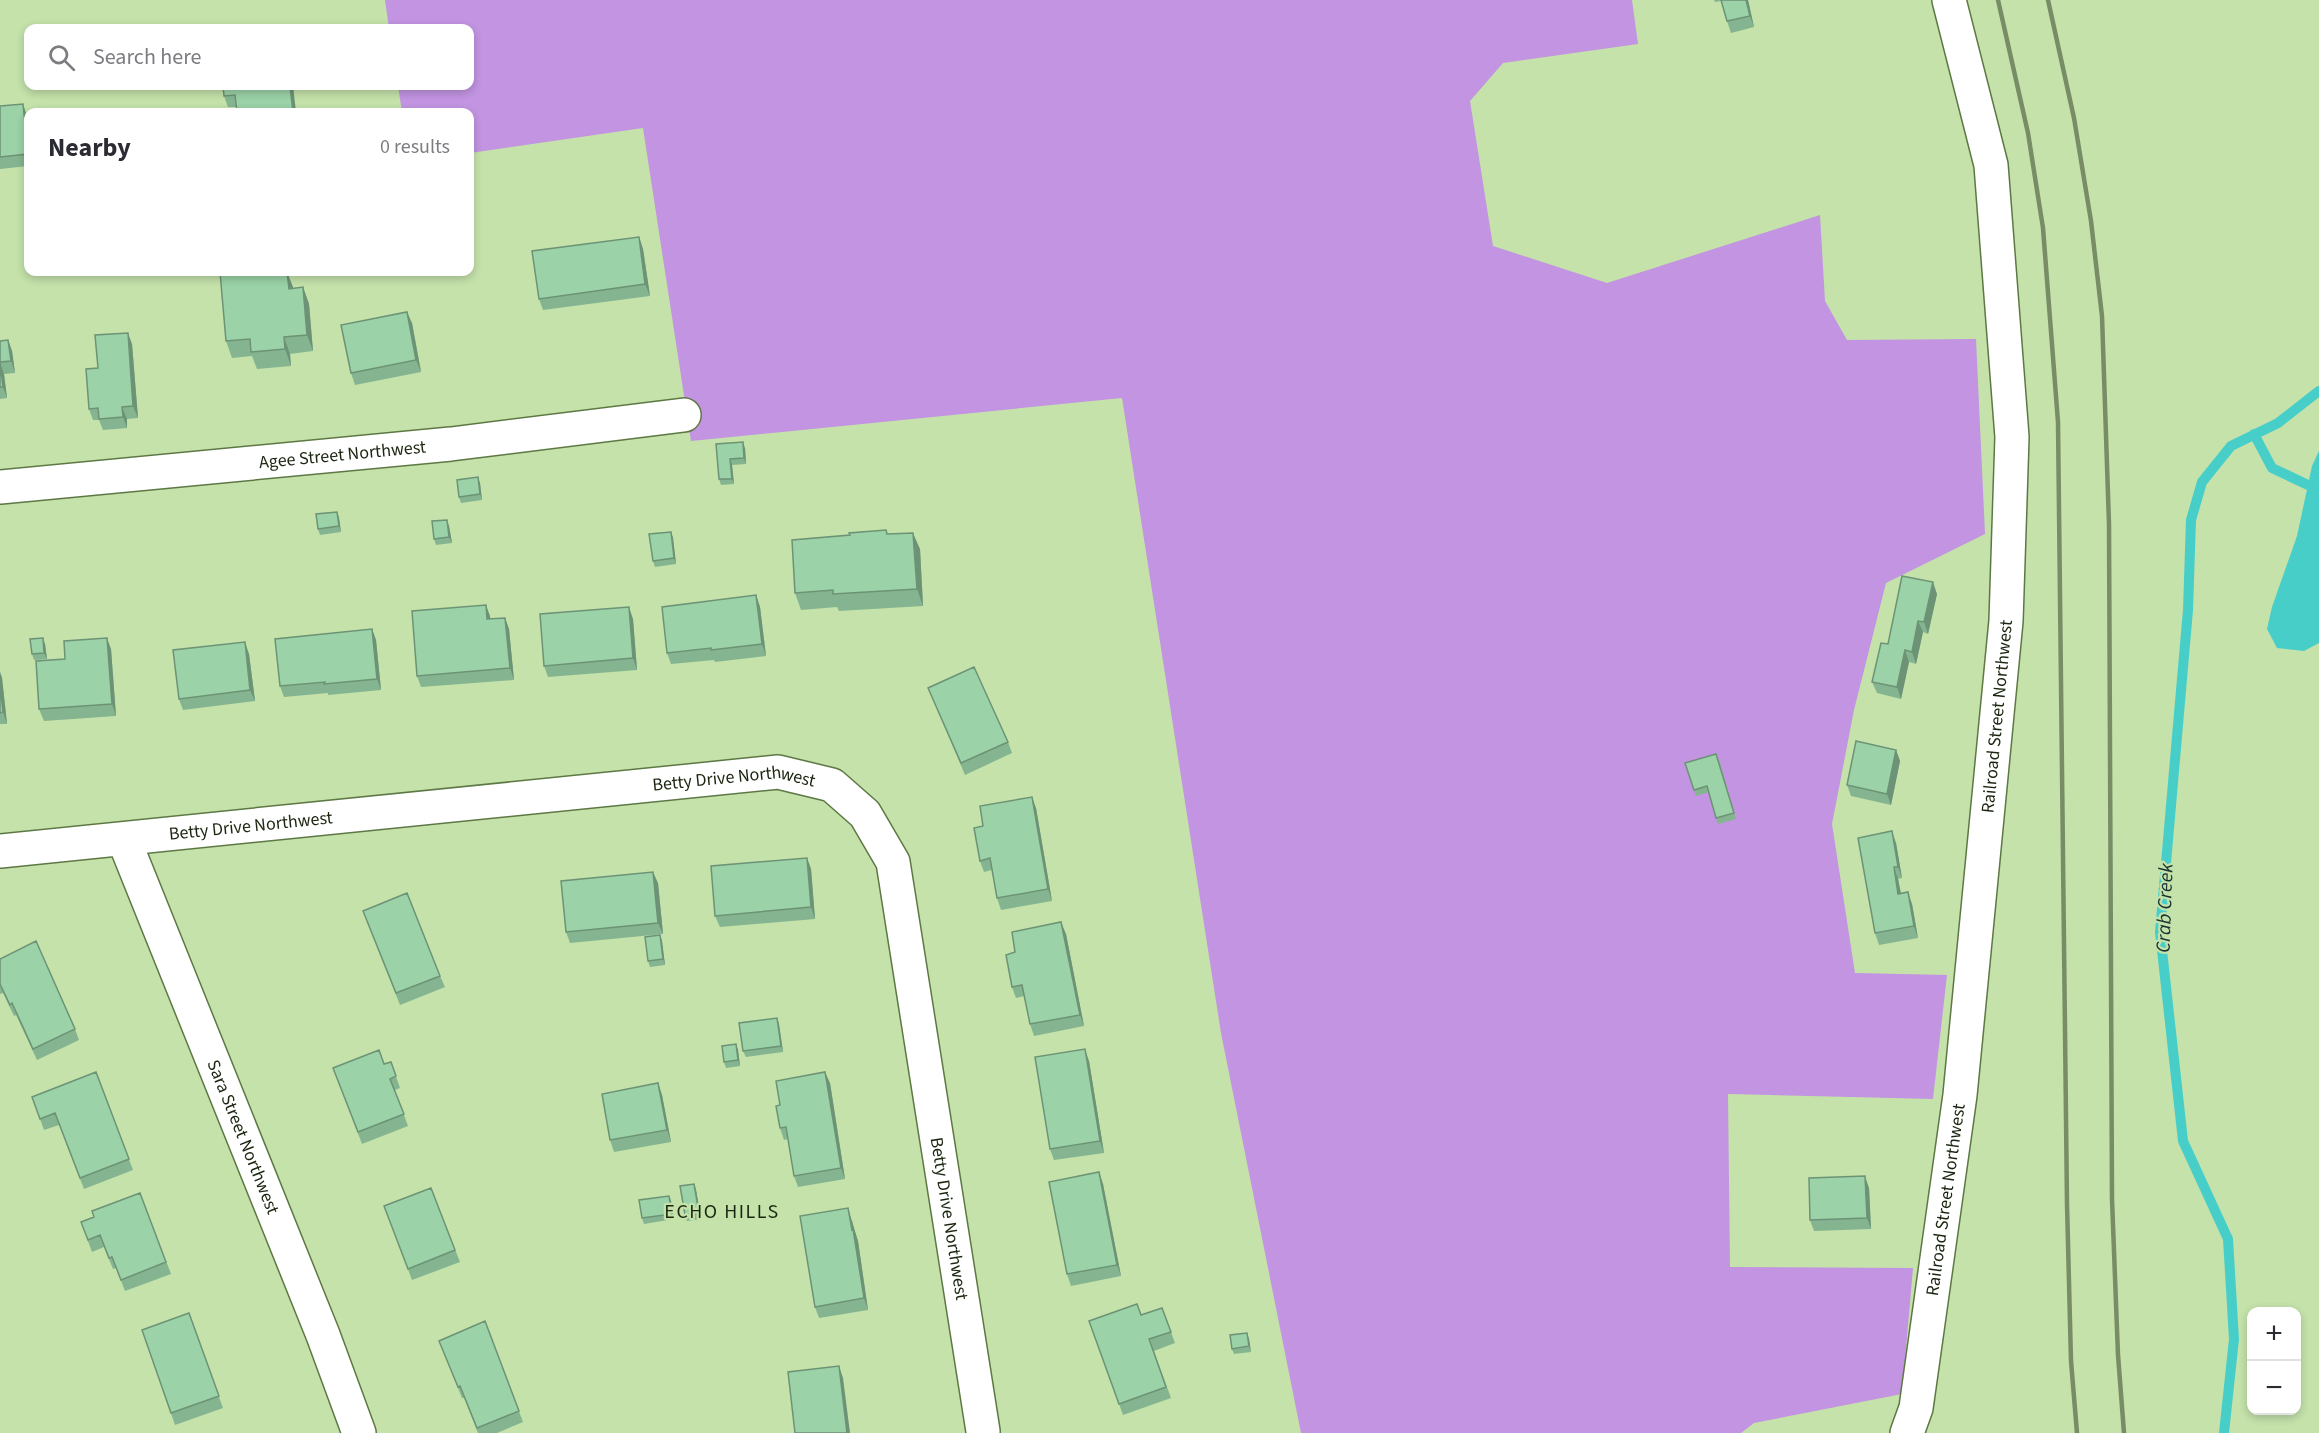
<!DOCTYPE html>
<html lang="en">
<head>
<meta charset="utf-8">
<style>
  :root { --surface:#fff; --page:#f7f7f7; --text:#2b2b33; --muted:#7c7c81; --line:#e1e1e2 }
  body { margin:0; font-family:"Source Sans 3",sans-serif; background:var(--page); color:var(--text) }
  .controls { position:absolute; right:18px; bottom:18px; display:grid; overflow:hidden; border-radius:12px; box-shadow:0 3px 9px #0003 }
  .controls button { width:54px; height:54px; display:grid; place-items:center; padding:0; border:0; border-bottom:2px solid var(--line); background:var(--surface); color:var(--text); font:30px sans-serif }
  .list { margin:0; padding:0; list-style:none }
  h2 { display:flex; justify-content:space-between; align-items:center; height:78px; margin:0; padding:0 24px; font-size:26px }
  h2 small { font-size:20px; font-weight:400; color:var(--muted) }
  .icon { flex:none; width:33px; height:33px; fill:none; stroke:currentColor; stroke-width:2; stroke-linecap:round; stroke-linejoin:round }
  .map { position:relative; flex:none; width:2319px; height:1433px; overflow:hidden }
  .search { position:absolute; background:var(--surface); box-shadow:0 3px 9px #0003; left:24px; top:24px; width:450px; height:66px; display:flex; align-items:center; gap:15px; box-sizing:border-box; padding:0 21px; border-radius:12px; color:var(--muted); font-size:22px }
  .panel { position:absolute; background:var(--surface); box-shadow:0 3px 9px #0003; left:24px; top:108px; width:450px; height:168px; border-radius:12px }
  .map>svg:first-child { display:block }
</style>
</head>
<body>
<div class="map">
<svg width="2319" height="1433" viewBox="0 0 2319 1433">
  <rect width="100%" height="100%" fill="#c4e2aa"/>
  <!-- green -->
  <path fill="#c294e1" d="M 385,0 L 1632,0 L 1638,44 L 1503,63 L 1470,101 L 1493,246 L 1607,283 L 1820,215 L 1825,301 L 1847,340 L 1976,339 L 1985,534 L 1886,583 L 1854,710 L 1832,824 L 1855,973 L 1947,975 L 1933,1099 L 1728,1094 L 1730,1267 L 1913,1268 L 1902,1394 L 1754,1423 L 1741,1433 L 1301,1433 L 1221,1033 L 1122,398 L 691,441 L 643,128 L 470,153 L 470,112 L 402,112 L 398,86 L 470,86 L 470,28 L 389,28 Z"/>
  <!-- water -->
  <path fill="#48cec9" d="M 2319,451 L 2319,643 L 2304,651 L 2277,648 L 2267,629 L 2272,607 L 2297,536 L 2312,466 Z"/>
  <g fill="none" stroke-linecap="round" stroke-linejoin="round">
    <!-- stream -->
    <path stroke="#48cec9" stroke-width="10" d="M 2254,434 L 2272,468 L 2308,485
      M 2224,1433 L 2234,1339 L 2228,1239 L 2183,1141 L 2160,932 L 2188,610 L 2191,520 L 2202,482 L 2231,446 L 2278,423 L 2319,391"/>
    <!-- street casing -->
    <g stroke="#5d7844" stroke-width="36">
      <g id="street">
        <path id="s1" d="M 0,487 L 451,444 L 684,415"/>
        <path id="s2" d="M 124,840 L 323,1335 L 359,1433"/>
        <path id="s3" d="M 0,851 L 778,772 L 832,785 L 865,814 L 893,862 L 983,1431"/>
        <path id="s4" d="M 1907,1433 L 1916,1408 L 1960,1095 L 2006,621 L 2012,437 L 1991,165 L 1949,0"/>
      </g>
    </g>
    <!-- street -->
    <use href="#street" stroke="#fff" stroke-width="33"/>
    <!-- rail -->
    <path stroke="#788d65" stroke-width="4.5" d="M 1998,0 L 2028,133 L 2043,228 L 2058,422 L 2067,1204 L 2071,1361 L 2077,1433
      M 2048,0 L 2074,118 L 2091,221 L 2102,316 L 2109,524 L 2112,1199 L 2118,1355 L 2124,1433"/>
  </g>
  <!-- wall -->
  <path fill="#85b590" d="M 1714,0 L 1748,0 L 1754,27 L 1731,33 L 1727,21 L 1721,1 L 1715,2 Z
    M 293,86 L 236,107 L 228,107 L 224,96 Z
    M 0,106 L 27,116 L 28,130 L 28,166 L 0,169 Z
    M 639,237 L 643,249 L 650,296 L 543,310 L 539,299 Z
    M 220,272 L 266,272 L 293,288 L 303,287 L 309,304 L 313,351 L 290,354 L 291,366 L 257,369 L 252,356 L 232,358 L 226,341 Z
    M 412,323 L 421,372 L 355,385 L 351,373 Z
    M 8,340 L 12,351 L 15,373 L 4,374 L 7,398 L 0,399 L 0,341 Z
    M 132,344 L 138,418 L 127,419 L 127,428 L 103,430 L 99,420 L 93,420 L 89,409 L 98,368 Z
    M 716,444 L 745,448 L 746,464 L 732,465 L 734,484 L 721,485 L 719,479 Z
    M 480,483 L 482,500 L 461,503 L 459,497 Z
    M 337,512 L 339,518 L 341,532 L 320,535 L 318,529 Z
    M 449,526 L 452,543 L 436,545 L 434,539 Z
    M 671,532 L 673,538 L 676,564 L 655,567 L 653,561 Z
    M 888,534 L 920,549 L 923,606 L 839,611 L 837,607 L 801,610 L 795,593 Z
    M 1937,594 L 1928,634 L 1923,632 L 1916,664 L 1909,662 L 1901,699 L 1877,693 L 1872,682 Z
    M 756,595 L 760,607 L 766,656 L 715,662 L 714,660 L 671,664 L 667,653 Z
    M 486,605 L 490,619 L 505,618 L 509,629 L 514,680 L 421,687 L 417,676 Z
    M 633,619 L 637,670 L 548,677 L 544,666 Z
    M 372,629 L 376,640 L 381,690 L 328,695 L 328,693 L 284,697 L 280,686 Z
    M 45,644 L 47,659 L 34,660 L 32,654 Z
    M 111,649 L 116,716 L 44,721 L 39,709 L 65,659 Z
    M 249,654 L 255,701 L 183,710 L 179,699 Z
    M 0,672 L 2,678 L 7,724 L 0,724 Z
    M 928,688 L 1008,742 L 1012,753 L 965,775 Z
    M 1896,750 L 1900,761 L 1891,805 L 1851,796 L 1847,785 Z
    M 1719,759 L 1736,819 L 1718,824 L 1709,792 L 1696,796 L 1685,763 Z
    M 1036,808 L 1052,901 L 1001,910 L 997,898 L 992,870 L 984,872 L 980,861 Z
    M 1896,843 L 1902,878 L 1898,879 L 1901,893 L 1912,904 L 1918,938 L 1879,945 L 1875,933 Z
    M 807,858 L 811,869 L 815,919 L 720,927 L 715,916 Z
    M 658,883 L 663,934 L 570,943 L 566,932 Z
    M 367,922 L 440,976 L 445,987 L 400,1005 Z
    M 1066,934 L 1084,1026 L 1034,1036 L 1030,1024 L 1024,996 L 1016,998 L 1012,987 L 1015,952 Z
    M 660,935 L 662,941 L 665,965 L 650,967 L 648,961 Z
    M 0,959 L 75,1029 L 79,1040 L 37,1060 L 16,1015 L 14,1016 L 3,993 L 0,994 Z
    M 777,1018 L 779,1024 L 783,1052 L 746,1057 L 743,1051 Z
    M 736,1044 L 738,1050 L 740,1066 L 726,1068 L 724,1062 Z
    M 1089,1061 L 1104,1153 L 1054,1160 L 1050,1149 Z
    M 391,1062 L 400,1088 L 395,1090 L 408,1126 L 362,1144 L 333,1068 L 384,1064 Z
    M 96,1072 L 133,1170 L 84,1189 L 59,1125 L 44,1130 L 32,1097 Z
    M 658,1083 L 662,1095 L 671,1142 L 614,1152 L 610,1140 Z
    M 830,1083 L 845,1179 L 798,1187 L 794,1176 L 788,1139 L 784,1140 L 780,1128 Z
    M 1099,1172 L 1103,1184 L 1121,1276 L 1071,1286 L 1067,1274 Z
    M 694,1184 L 696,1190 L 701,1219 L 687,1221 L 685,1215 Z
    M 431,1188 L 460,1262 L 412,1280 L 384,1206 Z
    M 1869,1188 L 1871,1229 L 1814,1231 L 1810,1220 Z
    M 140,1193 L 171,1274 L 125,1291 L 116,1268 L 113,1269 L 104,1247 L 92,1252 L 81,1222 L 94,1217 Z
    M 669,1196 L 671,1201 L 674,1219 L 644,1224 L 642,1218 Z
    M 852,1220 L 854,1230 L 858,1241 L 868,1310 L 819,1318 L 815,1307 Z
    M 1162,1308 L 1175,1343 L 1154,1351 L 1171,1398 L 1123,1415 L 1089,1321 L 1141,1315 Z
    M 189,1313 L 223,1408 L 175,1425 L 142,1330 Z
    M 485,1321 L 523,1422 L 497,1433 L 478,1433 L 464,1398 L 462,1398 L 439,1341 Z
    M 1249,1339 L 1251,1352 L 1234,1354 L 1232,1349 Z"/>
  <!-- shaded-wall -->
  <path fill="#6c9375" d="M 1746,0 L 1748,0 L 1754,27 L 1750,16 Z
    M 290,86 L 293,86 L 296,112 L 293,112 Z
    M 23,104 L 27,116 L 28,130 L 28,156 Z
    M 639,237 L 643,249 L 650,296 L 645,284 Z
    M 287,272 L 293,287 L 295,305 L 289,289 Z
    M 303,287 L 309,304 L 313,351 L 307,335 Z
    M 407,312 L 412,323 L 421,372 L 416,360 Z
    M 128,333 L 132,344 L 138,418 L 133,406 Z
    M 284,337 L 290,354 L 291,366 L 285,349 Z
    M 8,340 L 12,351 L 15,373 L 11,361 Z
    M 0,363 L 4,374 L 7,398 L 3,387 Z
    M 122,407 L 127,419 L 127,428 L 123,417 Z
    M 743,442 L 745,448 L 746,464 L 744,458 Z
    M 730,459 L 732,465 L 734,484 L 732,479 Z
    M 478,477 L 480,483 L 482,500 L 480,494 Z
    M 337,512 L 339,518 L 341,532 L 339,526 Z
    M 447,520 L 449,526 L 452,543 L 449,537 Z
    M 671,532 L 673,538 L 676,564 L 674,558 Z
    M 913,533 L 920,549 L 923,606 L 917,589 Z
    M 1933,582 L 1937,594 L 1928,634 L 1924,622 Z
    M 756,595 L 760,607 L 766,656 L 762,644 Z
    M 486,605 L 490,616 L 491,631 L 487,619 Z
    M 629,607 L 633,619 L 637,670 L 633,658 Z
    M 505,618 L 509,629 L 514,680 L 510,668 Z
    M 1918,621 L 1923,632 L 1916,664 L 1912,652 Z
    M 372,629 L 376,640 L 381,690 L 377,679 Z
    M 43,638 L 45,644 L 47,659 L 44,653 Z
    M 107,638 L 111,649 L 116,716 L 112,704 Z
    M 245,642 L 249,654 L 255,701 L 250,690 Z
    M 1905,650 L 1909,662 L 1901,699 L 1897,687 Z
    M 0,672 L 2,678 L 7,724 L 3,712 L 0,684 Z
    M 1896,750 L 1900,761 L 1891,805 L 1887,794 Z
    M 1032,797 L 1036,808 L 1052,901 L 1048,889 Z
    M 1892,831 L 1896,843 L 1902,878 L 1898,867 Z
    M 807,858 L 811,869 L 815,919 L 811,907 Z
    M 1894,867 L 1898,879 L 1903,905 L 1898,894 Z
    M 653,872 L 658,883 L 663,934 L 658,923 Z
    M 1908,892 L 1912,904 L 1918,938 L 1914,926 Z
    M 1061,922 L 1066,934 L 1084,1026 L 1080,1015 Z
    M 660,935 L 662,941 L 665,965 L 663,959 Z
    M 777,1018 L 779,1024 L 783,1052 L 781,1046 Z
    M 736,1044 L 738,1050 L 740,1066 L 738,1060 Z
    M 1085,1049 L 1089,1061 L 1104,1153 L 1100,1141 Z
    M 825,1072 L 830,1083 L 845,1179 L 841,1168 Z
    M 658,1083 L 662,1095 L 671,1142 L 667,1130 Z
    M 1099,1172 L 1103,1184 L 1121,1276 L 1117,1265 Z
    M 1865,1176 L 1869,1188 L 1871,1229 L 1867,1218 Z
    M 694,1184 L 696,1190 L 701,1219 L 699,1213 Z
    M 669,1196 L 671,1201 L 674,1219 L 672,1214 Z
    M 848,1208 L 858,1241 L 868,1310 L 864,1298 Z
    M 1247,1333 L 1249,1339 L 1251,1352 L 1249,1346 Z
    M 839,1366 L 843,1378 L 850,1433 L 847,1433 Z"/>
  <!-- building -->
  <path fill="#9bd2a7" stroke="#6c9375" stroke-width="1.5" d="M 1721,0 L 1746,0 L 1750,16 L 1727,21 Z
    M 223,86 L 290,86 L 293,112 L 237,112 L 235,95 L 224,96 Z
    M 23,104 L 28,154 L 0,157 L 0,106 Z
    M 639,237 L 645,284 L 539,299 L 532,251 Z
    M 220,272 L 261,272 L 261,273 L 287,272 L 289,289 L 303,287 L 307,335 L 284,337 L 285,349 L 251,352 L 250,339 L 226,341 Z
    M 407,312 L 416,360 L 351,373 L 341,325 Z
    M 128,333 L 133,406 L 122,407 L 123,417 L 99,419 L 98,408 L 89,409 L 86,369 L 98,368 L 95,335 Z
    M 8,340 L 11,361 L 0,362 L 0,341 Z
    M 0,363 L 3,387 L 0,387 Z
    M 743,442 L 744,458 L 730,459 L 732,479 L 719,479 L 716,444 Z
    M 478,477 L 480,494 L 459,497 L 457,480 Z
    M 337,512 L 339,526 L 318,529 L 316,514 Z
    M 447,520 L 449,537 L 434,539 L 432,521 Z
    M 886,530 L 887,534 L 913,533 L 917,589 L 833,594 L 833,590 L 795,593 L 792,540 L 850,535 L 849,533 Z
    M 671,532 L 674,558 L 653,561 L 649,534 Z
    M 1902,576 L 1933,582 L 1924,622 L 1918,621 L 1912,652 L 1905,650 L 1897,687 L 1872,682 L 1881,643 L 1888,644 Z
    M 756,595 L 762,644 L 711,650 L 711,648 L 667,653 L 662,607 Z
    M 486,605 L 487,619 L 505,618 L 510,668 L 417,676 L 412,611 Z
    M 629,607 L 633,658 L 544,666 L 540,614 Z
    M 372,629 L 377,679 L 324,684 L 325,682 L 280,686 L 275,639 Z
    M 43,638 L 44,653 L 32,654 L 30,639 Z
    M 107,638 L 112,704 L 39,709 L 36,661 L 65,659 L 64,641 Z
    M 245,642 L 250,690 L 179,699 L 173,650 Z
    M 974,667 L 1008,742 L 961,763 L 928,688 Z
    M 0,684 L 3,712 L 0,713 Z
    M 1856,741 L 1896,750 L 1887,794 L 1847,785 Z
    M 1716,754 L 1734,813 L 1716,818 L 1707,786 L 1694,790 L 1685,763 Z
    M 1032,797 L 1048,889 L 997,898 L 990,858 L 980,861 L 974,828 L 983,826 L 980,806 Z
    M 1892,831 L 1898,867 L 1894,867 L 1898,894 L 1908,892 L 1914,926 L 1875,933 L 1858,838 Z
    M 807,858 L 811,907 L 715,916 L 711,866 Z
    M 653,872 L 658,923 L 566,932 L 561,881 Z
    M 407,893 L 440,976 L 396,993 L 363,911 Z
    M 1061,922 L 1080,1015 L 1030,1024 L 1022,985 L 1012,987 L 1006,955 L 1015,952 L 1012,932 Z
    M 660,935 L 663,959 L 648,961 L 645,937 Z
    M 36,941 L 75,1029 L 33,1049 L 12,1003 L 10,1005 L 0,984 L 0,959 Z
    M 777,1018 L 781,1046 L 743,1051 L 739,1023 Z
    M 736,1044 L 738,1060 L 724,1062 L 722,1046 Z
    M 1085,1049 L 1100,1141 L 1050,1149 L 1035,1057 Z
    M 379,1050 L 384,1064 L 391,1062 L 396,1076 L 390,1079 L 404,1114 L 358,1132 L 333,1068 Z
    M 96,1072 L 129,1159 L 80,1178 L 55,1113 L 40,1119 L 32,1097 Z
    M 825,1072 L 841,1168 L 794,1176 L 786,1127 L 780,1128 L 776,1106 L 780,1105 L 776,1081 Z
    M 658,1083 L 667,1130 L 610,1140 L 602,1094 Z
    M 1099,1172 L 1117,1265 L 1067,1274 L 1049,1182 Z
    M 1865,1176 L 1867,1218 L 1810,1220 L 1809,1178 Z
    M 694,1184 L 699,1213 L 685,1215 L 680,1186 Z
    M 431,1188 L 455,1250 L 408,1269 L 384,1206 Z
    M 140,1193 L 166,1262 L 121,1280 L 112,1257 L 109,1258 L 100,1235 L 88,1240 L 81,1222 L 94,1217 L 92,1211 Z
    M 669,1196 L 672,1214 L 642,1218 L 639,1200 Z
    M 848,1208 L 852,1230 L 853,1229 L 864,1298 L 815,1307 L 800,1216 Z
    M 1137,1304 L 1141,1315 L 1162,1308 L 1171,1332 L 1149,1339 L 1166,1387 L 1119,1404 L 1089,1321 Z
    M 189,1313 L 219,1396 L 171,1413 L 142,1330 Z
    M 485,1321 L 519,1411 L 477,1428 L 460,1386 L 458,1387 L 439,1341 Z
    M 1247,1333 L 1249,1346 L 1232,1349 L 1230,1335 Z
    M 839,1366 L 847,1433 L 795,1433 L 788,1372 Z"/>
  <g text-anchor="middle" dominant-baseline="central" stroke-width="4.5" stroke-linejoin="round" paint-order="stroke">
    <!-- street labels -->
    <g font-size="18" fill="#1b2610" stroke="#c4e2aa">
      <text stroke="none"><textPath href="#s1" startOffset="344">Agee Street Northwest</textPath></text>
      <text stroke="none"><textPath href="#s4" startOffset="723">Railroad Street Northwest</textPath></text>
      <text stroke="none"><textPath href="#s3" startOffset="738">Betty Drive Northwest</textPath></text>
      <text stroke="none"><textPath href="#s3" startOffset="252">Betty Drive Northwest</textPath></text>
      <text stroke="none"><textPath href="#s2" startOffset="320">Sara Street Northwest</textPath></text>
      <text stroke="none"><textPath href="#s4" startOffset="237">Railroad Street Northwest</textPath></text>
      <text stroke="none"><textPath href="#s3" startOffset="1298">Betty Drive Northwest</textPath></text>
    </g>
    <!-- water labels -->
    <g font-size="20" font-style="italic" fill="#163331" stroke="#c4e2aa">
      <text transform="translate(2165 908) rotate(-88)">Crab Creek</text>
    </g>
    <!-- neighbourhood labels -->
    <g font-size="20" letter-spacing="1.5" fill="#1b2610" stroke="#c4e2aa">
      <text x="722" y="1212">ECHO HILLS</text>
    </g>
  </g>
</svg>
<div class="controls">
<button>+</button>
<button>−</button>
</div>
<div class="search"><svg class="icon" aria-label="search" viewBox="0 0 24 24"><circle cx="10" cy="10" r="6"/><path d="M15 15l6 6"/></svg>Search here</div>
<section class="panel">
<h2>Nearby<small>0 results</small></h2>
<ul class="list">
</ul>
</section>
</div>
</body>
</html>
